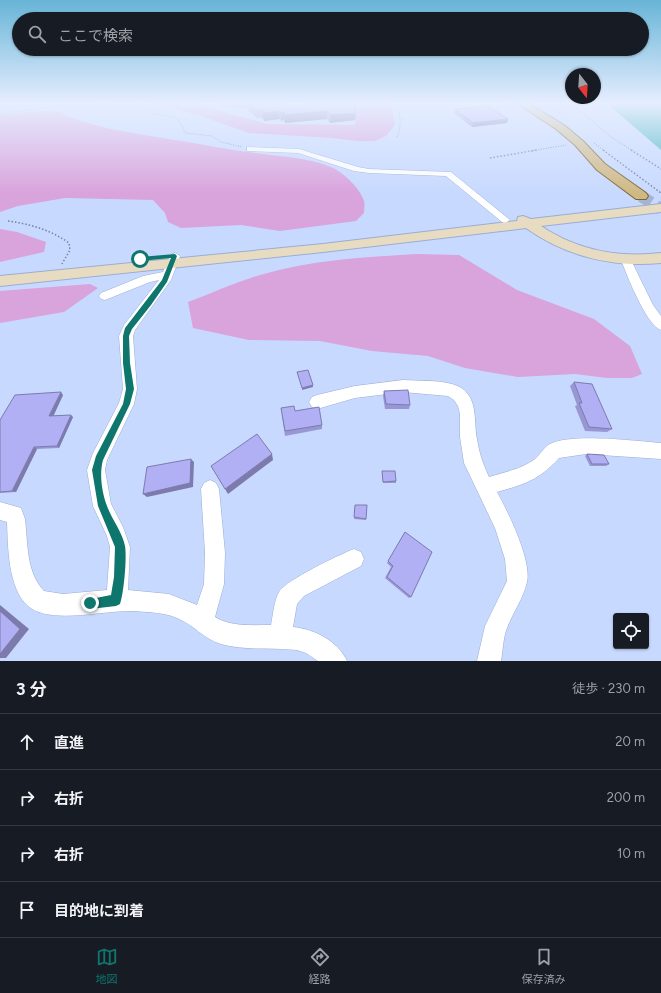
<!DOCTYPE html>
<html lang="ja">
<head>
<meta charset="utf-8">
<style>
  :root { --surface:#171b24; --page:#242831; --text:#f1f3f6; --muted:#9ea1a6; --line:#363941; --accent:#0f766e }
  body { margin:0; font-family:Figtree,"Noto Sans JP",sans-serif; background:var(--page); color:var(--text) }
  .controls { position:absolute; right:12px; bottom:12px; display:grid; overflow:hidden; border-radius:4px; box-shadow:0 1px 3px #0004 }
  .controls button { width:36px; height:36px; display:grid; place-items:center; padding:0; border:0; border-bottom:1px solid var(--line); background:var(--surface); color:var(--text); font:20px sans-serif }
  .compass { position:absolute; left:565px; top:68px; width:36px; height:36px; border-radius:50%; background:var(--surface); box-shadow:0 1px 3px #0004; rotate:163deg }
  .stop { position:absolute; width:12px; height:12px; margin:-9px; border:3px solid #0f766e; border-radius:50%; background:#fff }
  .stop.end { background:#0f766e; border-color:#fff; box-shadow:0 1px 4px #0008 }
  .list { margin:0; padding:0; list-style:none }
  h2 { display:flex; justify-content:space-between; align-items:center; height:52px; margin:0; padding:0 16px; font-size:17px }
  h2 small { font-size:13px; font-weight:400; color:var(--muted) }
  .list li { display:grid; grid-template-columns:26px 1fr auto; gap:12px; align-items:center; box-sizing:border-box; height:56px; padding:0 16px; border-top:1px solid var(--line) }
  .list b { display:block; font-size:15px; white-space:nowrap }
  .list em { font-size:13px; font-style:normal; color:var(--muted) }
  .icon { flex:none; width:22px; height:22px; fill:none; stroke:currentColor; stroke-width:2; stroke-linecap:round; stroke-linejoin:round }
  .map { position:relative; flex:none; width:661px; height:661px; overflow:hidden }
  .search { position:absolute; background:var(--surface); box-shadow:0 1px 3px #0004; left:12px; right:12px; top:12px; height:44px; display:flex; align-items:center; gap:10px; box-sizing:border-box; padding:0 14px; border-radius:22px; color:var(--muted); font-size:15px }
  .sheet { height:276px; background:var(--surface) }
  nav { display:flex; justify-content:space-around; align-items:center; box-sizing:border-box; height:56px; border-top:1px solid var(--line); background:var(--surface); font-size:11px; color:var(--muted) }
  nav a { display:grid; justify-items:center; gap:2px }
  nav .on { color:var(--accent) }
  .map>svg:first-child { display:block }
</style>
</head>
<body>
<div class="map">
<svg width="661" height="661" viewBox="0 0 661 661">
  <rect width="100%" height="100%" fill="#c7d9ff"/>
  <!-- green -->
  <path fill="#d9a3dc" d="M 152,102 L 199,103 L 213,109 L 268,124 L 355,125 L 358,102 L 390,102 L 395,125 L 386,136 L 375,141 L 358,141 L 331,138 L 249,133 L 201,116 L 156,104 Z
    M 57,111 C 94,129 134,133 175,140 C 202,144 228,150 256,153 C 280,157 308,157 331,167 C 343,172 360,188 364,201 C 365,205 364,210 364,213 L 356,221 L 280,231 L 241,225 L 181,228 L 168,222 L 165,213 L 153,200 L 65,198 L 18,206 L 0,212 L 0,115 L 27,112 Z
    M 0,229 L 17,232 L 46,242 L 44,252 L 0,262 Z
    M 417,254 L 459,255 L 517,290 L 594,319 L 630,346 L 642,374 L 632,378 L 607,378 L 575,374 L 518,377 L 465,368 L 428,356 L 372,351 L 320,341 L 249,340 L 193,328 L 188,302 C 212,293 236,282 260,275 C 311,260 364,257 417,254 Z
    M 90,284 L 98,288 L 64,312 L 0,323 L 0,291 Z"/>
  <!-- water -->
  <path fill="#46b3be" d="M 608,102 L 661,103 L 661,150 L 611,107 Z"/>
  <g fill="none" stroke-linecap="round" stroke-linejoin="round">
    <!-- primary-tunnel -->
    <path stroke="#a4b4d5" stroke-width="12" stroke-dasharray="12 6" stroke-linecap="butt" d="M 641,196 L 661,209"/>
    <!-- street casing -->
    <g stroke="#9cadd1" stroke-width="1">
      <path id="street" d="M 140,102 L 146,102 L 142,105 L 140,104 Z
        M 247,147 L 299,149 L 358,167 L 369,169 L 451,172 L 510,220 L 505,223 L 502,222 L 446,176 L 369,173 L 354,171 L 298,153 L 250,151 L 247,151 Z
        M 175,253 L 180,256 L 171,280 L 135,330 L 133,336 L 137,389 L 134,404 L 107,460 L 105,470 L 111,504 L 123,527 L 130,547 L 128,590 L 169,594 L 197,605 L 204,584 L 205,553 L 201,489 L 204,483 L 210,480 L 216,483 L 219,489 L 225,553 L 224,584 L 215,617 C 231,627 252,625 271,625 C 273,615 274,601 279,592 C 286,580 339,555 354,549 L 361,552 L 364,559 L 361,566 L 304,596 L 297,604 L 293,627 C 314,629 338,641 347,661 L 318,661 L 306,653 L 297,650 C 272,647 245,651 221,644 C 204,639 193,624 177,618 C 164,612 146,612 132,611 C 104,610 50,625 28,606 C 8,588 8,547 7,522 L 0,520 L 0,502 L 21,508 L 25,519 C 28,544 26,572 44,591 L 63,594 L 107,590 L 110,547 L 107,536 L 93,506 L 87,470 L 93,453 L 119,403 L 123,389 L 119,336 L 124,325 L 159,280 L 150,282 L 105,300 L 101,299 L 99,296 L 101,293 L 143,276 L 163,272 L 170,256 Z
        M 626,257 L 631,260 L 653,305 L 661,316 L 661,330 C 646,325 627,275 621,260 Z
        M 403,380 C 419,381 437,380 452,384 C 480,392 473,419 477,439 C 479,453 483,464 489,477 C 505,472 522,469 535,459 C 541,454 544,447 550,444 C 571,433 636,441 661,443 L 661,459 L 586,454 L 559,458 C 539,480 525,484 497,492 C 508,512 532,561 527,582 C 523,599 513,612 507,628 C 503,638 503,650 501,661 L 477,661 L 485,626 L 507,581 L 505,559 L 495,528 L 464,463 L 460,437 L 460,414 L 458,406 L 454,400 L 448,396 L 403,392 L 355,398 L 317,409 L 312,407 L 309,402 L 312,397 L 317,395 L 355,386 Z"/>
    </g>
    <!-- secondary casing -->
    <g stroke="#9cadd1" stroke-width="2">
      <path id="secondary" d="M 661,204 L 661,212 L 541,226 C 577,250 618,258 661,253 L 661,263 C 613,268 565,256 526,228 L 323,252 L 0,286 L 0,276 L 323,244 L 517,221 L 518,217 L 523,216 L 531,219 Z"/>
    </g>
    <!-- primary casing -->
    <g stroke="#7a642e" stroke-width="2">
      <path id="primary" d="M 515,102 L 526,102 L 564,125 L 583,141 L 605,164 L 646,193 L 648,196 L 646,199 L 636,199 L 597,170 L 575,145 L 556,129 Z"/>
    </g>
    <!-- path-far1 -->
    <path stroke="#77839e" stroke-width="1" stroke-dasharray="1 1.5" stroke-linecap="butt" d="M 395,102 C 401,114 402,125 397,137
      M 548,102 L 565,118
      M 569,102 L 611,137 L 633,151
      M 148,109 L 152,110 L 153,114 L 175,117 L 180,122 L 185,133 L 212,136 L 221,142 L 242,147
      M 0,114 C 47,107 88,101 136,106
      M 594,143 L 605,151
      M 531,151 L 566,145"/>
    <!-- path -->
    <path stroke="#77839e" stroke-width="1.5" stroke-dasharray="1.5 2" stroke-linecap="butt" d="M 603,150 L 661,193
      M 631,150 L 661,169
      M 490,158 L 537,150
      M 8,221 C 30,224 51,230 69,243 L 70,250 L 62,264"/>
    <!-- street -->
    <use href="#street" fill="#fff" fill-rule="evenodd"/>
    <!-- secondary -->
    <use href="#secondary" fill="#e7dcc1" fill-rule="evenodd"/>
    <!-- primary -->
    <use href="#primary" fill="#cfb883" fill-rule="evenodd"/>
  </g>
  <!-- wall -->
  <path fill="#9897d3" d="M 217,102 L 285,102 L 289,106 L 356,113 L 355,120 L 330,123 L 327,119 L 285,123 L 284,120 L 281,121 L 280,119 L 264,121 L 262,118 L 257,118 L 247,109 L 218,106 Z
    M 455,109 L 508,119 L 507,123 L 472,127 L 454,113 Z
    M 574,382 L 612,429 L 607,432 L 585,431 L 575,406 L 577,405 L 570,386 Z
    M 384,391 L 410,405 L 409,409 L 385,409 L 383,396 Z
    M 63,395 L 53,416 L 73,417 L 59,448 L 37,449 L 16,492 L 0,493 L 0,420 Z
    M 281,408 L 295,411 L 322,425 L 322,429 L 285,436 Z
    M 587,454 L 609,464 L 606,466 L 590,466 L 585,456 Z
    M 382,471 L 396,481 L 396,483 L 383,483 L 382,473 Z
    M 355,505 L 366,519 L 366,520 L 354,519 Z
    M 405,532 L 411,597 L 409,598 L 385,578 L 391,567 L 387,563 Z"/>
  <!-- shaded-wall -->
  <path fill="#7c7bac" d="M 279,111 L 280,119 L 264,121 L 263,113 Z
    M 327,111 L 327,119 L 285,123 L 284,115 Z
    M 284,112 L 284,120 L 281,121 L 281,113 Z
    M 356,113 L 355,120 L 330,123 L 330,115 Z
    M 508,119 L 507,123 L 472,127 L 473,123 Z
    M 313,385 L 313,387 L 302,390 L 302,388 Z
    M 61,392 L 63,395 L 52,419 L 49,416 Z
    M 71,415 L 73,417 L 59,448 L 57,446 Z
    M 34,447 L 37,449 L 16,492 L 12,491 Z
    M 272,454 L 273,460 L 228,494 L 225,489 Z
    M 191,459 L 194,462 L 193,487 L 147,497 L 143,494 Z
    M 0,605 L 29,629 L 6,658 L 0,658 Z"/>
  <!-- building -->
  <path fill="#b1b0f5" stroke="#7c7bac" d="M 247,102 L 285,102 L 289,106 L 324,102 L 355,102 L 356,113 L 330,115 L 327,111 L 284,115 L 284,112 L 281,113 L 279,111 L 263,113 L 261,110 L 256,110 Z
    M 488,106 L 508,119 L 473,123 L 455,109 Z
    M 308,370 L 313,385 L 302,388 L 297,372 Z
    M 574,382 L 592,384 L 612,429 L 589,427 L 579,403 L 582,403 Z
    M 408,390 L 410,405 L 386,404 L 384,391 Z
    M 61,392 L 49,416 L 71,415 L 57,446 L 34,447 L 12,491 L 0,492 L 0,420 L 15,395 Z
    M 294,406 L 295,411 L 319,407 L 322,425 L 285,431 L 281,408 Z
    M 257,434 L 272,454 L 225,489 L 211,466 Z
    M 587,454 L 604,455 L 609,464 L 592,464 Z
    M 191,459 L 190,483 L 143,494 L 147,467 Z
    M 382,471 L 395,471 L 396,481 L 383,482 Z
    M 355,505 L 367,505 L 366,519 L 354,517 Z
    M 405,532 L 432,552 L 411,597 L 387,577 L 393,566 L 388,561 Z
    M 0,611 L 20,629 L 0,654 Z"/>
  <!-- sky -->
  <linearGradient id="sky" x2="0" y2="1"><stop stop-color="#67b4d7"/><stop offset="0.53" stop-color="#e6eeff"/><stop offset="1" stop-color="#e6eeff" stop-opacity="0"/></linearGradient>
  <rect width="661" height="194" fill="url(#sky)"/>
  <!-- route -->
  <path fill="#0f766e" d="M 175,254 L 177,256 L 167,282 L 151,305 L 132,329 L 129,336 L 130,363 L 134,389 L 130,404 L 103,460 C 99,474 102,493 107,506 C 112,520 122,531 125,546 C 127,557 124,593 120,604 L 116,606 L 90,609 L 86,607 L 84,603 L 86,600 L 111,595 L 114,577 L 115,547 L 98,506 L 92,470 L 96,456 L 123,404 L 126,389 L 123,363 L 123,336 L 125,328 L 162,280 L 171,258 L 140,261 L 138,259 L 140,257 Z"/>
</svg>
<div class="controls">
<button><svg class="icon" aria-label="locate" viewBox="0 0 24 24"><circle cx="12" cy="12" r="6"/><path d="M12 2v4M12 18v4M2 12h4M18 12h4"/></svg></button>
</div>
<svg class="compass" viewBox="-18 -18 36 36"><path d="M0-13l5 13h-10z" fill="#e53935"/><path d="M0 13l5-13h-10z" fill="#9ea1a6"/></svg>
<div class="stop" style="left:140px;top:259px"></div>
<div class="stop end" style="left:90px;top:603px"></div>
<div class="search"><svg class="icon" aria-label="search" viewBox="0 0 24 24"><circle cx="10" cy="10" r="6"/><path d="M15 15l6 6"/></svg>ここで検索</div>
</div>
<section class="sheet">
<h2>3 分<small>徒歩 · 230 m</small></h2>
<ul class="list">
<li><svg class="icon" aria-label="ahead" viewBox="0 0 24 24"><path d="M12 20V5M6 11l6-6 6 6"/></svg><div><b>直進</b></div><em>20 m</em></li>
<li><svg class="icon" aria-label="right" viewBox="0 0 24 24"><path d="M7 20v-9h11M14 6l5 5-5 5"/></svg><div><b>右折</b></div><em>200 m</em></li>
<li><svg class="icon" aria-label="right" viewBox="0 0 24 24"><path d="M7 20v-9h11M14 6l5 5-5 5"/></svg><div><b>右折</b></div><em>10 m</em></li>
<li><svg class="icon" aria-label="arrive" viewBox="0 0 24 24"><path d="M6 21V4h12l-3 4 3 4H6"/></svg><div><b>目的地に到着</b></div></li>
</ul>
</section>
<nav>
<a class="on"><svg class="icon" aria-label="map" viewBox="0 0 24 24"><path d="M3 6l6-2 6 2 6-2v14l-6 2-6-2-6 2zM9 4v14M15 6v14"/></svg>地図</a>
<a><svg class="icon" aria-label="directions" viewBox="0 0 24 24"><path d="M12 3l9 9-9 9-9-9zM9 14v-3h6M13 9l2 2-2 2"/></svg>経路</a>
<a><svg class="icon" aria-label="saved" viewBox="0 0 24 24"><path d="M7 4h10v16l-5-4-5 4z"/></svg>保存済み</a>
</nav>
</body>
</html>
